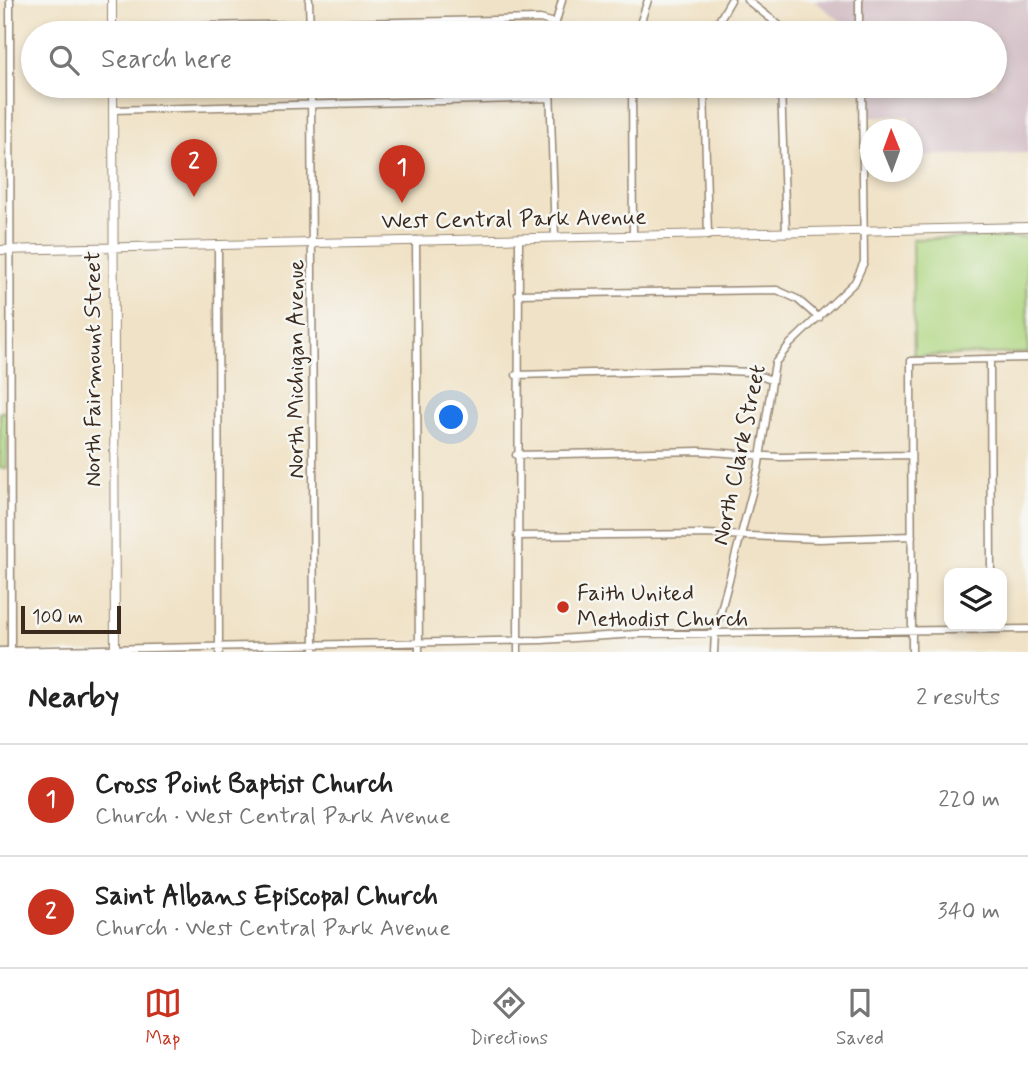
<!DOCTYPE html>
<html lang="en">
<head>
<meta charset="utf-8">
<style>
  :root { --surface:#fff; --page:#f2f2f2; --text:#222; --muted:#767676; --line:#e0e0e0; --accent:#c8321e }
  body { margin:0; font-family:Mynerve,sans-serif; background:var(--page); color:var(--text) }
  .controls { position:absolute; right:21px; bottom:21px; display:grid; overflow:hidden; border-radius:14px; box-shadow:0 4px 10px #0003 }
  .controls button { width:63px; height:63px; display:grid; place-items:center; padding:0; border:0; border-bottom:2px solid var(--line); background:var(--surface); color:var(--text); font:35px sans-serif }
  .compass { position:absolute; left:860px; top:119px; width:63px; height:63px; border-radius:50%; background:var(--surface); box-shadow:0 4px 10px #0003; rotate:359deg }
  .scale { position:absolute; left:21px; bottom:18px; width:100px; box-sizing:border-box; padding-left:7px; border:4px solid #3b2a1e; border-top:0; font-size:19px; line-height:24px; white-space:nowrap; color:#3b2a1e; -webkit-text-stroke:5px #f6f6f2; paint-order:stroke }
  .you { position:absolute; left:452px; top:418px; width:24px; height:24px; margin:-18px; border:5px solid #fff; border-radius:50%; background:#1a73e8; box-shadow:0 0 0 10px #1a73e833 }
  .badge { display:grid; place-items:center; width:46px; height:46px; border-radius:50%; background:var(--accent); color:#fff; font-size:23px; font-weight:700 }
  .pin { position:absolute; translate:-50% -58px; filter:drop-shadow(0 2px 4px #0008) }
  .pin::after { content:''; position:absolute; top:37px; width:24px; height:21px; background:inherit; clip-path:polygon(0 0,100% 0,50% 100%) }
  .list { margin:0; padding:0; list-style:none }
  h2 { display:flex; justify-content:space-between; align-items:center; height:91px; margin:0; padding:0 28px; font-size:30px }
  h2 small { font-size:23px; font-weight:400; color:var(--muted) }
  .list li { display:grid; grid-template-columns:46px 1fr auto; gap:21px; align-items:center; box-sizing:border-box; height:112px; padding:0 28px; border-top:2px solid var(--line) }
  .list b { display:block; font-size:26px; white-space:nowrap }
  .list p { margin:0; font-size:23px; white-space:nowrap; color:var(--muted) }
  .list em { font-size:23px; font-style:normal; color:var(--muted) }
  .icon { flex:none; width:38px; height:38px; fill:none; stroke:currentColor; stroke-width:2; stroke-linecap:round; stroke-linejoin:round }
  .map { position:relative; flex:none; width:1028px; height:652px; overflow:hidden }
  .search { position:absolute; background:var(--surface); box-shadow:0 4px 10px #0003; left:21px; right:21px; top:21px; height:77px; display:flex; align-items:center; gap:18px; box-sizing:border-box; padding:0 24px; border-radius:38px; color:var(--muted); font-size:26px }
  .sheet { height:315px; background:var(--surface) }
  nav { display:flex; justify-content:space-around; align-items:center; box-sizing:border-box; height:98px; border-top:2px solid var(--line); background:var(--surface); font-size:19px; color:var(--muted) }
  nav a { display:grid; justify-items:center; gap:4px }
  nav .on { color:var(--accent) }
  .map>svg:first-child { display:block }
</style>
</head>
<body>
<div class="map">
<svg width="1028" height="652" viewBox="0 0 1028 652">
  <rect width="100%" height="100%" fill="#f6f6f2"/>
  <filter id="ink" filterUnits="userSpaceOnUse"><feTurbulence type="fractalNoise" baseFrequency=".0143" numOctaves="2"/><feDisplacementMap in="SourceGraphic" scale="14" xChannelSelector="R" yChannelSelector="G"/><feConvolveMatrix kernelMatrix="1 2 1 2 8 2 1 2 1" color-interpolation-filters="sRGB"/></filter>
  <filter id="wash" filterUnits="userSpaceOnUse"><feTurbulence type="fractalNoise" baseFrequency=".00686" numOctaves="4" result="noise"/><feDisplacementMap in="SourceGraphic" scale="28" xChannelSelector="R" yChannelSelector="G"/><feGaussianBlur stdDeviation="1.57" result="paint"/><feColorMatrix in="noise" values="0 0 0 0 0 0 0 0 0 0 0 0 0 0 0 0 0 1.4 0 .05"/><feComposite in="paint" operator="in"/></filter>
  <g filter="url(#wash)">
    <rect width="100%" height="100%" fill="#f0e2c6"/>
    <!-- industrial -->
    <path fill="#d2bdc5" d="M 813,0 L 1028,0 L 1028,153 L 913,156 L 909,116 L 870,117 L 869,86 L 995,86 L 995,33 L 857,33 Z"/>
    <!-- green -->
    <path fill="#aed680" stroke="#74804f" stroke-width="2" d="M 1027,237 L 1028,353 L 914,356 L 912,239 Z
      M 0,412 L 8,412 L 7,468 L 0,468 Z"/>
  </g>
  <g filter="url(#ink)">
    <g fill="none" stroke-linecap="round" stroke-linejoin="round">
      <!-- minor casing -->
      <g stroke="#968672" stroke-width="9">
        <path id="minor" d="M 10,0 L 11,652
          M 309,0 L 310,33
          M 747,0 L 789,33
          M 859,0 L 859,33
          M 112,28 L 540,19 L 555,23
          M 553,33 L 562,0
          M 637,33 L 648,0
          M 712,33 L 731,0
          M 311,86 L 314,652
          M 550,86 L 555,237
          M 632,86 L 633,236
          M 704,86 L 708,236
          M 781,86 L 786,233
          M 113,110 L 550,98
          M 416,240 L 419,652
          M 218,245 L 219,652
          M 518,294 L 777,290 L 797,299 L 819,318
          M 990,359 L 991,573
          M 516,375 L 706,370 L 750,372 L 771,380
          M 516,455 L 700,451 L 780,457 L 911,455
          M 517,536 L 705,534 L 819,539 L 912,536
          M 0,651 L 542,640 L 637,634 L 1028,629
          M 518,652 L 519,238
          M 714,652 L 715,633 L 758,470 L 775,363 L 790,344 L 855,282 L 864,262 L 862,86
          M 912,652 L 911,361 L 1028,358"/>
      </g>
      <!-- tertiary casing -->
      <g stroke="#968672" stroke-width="10">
        <path id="tertiary" d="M 112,33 L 112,0
          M 113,86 L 115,652
          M 0,250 L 1028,227"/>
      </g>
      <!-- minor -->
      <use href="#minor" stroke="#fff" stroke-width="6"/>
      <!-- tertiary -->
      <use href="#tertiary" stroke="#fff" stroke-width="8"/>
    </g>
  </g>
  <!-- markers -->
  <circle fill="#c8321e" stroke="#f6f6f2" stroke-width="2.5" cx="563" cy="607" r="7"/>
  <g text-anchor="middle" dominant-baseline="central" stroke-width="5" stroke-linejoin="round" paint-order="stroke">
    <!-- street labels -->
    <g font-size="23" fill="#3b2a1e" stroke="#f6f6f2">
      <text transform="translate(514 220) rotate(-1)">West Central Park Avenue</text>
      <text transform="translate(94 369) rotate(-90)">North Fairmount Street</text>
      <text transform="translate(297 369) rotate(-90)">North Michigan Avenue</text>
      <text transform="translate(740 455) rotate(-78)">North Clark Street</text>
    </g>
    <!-- poi labels -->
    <g font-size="23" fill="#3b2a1e" stroke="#f6f6f2" text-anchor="start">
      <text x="577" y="594">Faith United<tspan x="577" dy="26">Methodist Church</tspan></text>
    </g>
  </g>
</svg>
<div class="controls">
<button><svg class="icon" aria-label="layers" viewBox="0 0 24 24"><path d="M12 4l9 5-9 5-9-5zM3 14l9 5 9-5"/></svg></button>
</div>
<svg class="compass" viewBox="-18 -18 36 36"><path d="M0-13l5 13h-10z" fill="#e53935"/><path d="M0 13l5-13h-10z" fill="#767676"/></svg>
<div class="scale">100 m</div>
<div class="you"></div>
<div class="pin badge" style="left:402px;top:203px">1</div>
<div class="pin badge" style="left:194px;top:197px">2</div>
<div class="search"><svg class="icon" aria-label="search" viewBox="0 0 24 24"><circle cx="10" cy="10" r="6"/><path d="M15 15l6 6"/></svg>Search here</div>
</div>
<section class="sheet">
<h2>Nearby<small>2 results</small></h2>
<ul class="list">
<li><span class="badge">1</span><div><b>Cross Point Baptist Church</b><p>Church · West Central Park Avenue</p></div><em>220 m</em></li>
<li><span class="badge">2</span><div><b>Saint Albans Episcopal Church</b><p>Church · West Central Park Avenue</p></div><em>340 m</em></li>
</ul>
</section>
<nav>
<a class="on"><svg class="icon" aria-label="map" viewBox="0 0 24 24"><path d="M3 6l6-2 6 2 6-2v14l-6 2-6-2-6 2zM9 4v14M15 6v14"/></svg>Map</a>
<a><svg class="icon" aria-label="directions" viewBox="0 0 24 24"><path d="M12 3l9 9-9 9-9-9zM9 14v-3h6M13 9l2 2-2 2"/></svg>Directions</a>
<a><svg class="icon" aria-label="saved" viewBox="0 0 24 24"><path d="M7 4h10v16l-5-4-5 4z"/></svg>Saved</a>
</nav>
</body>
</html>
